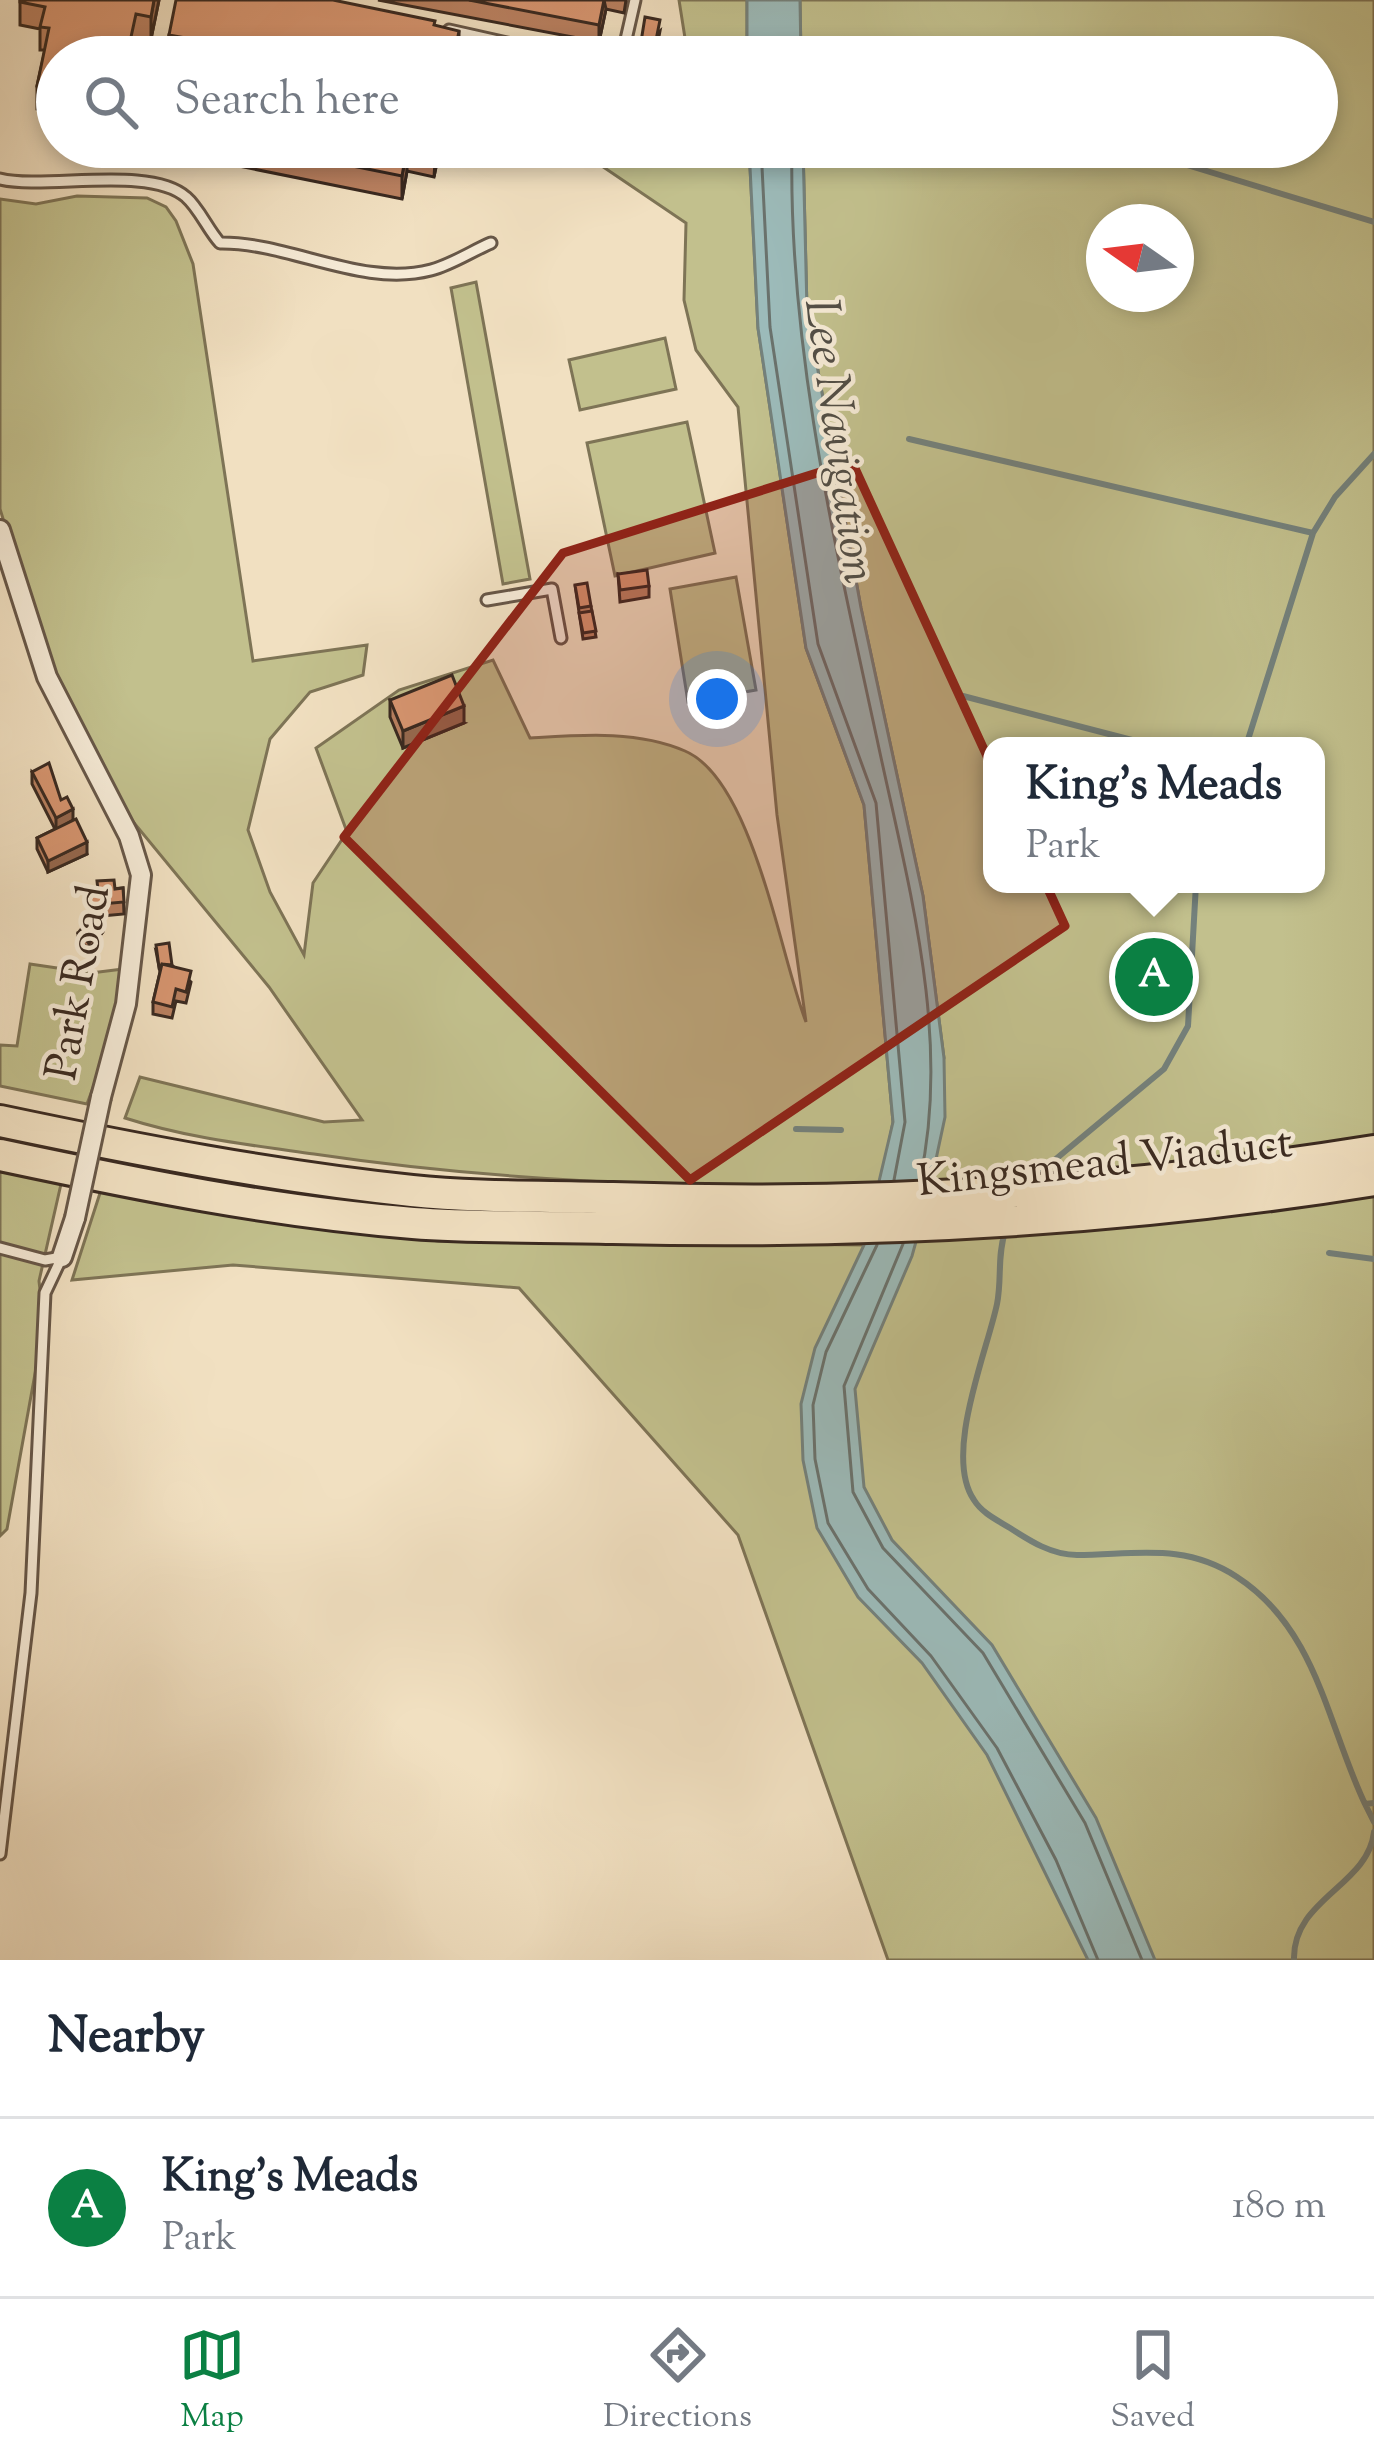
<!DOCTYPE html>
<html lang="en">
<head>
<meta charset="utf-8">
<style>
  :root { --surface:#fff; --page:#f2f2f3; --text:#1f2937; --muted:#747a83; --line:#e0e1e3; --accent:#0b8043 }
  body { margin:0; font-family:"Sorts Mill Goudy",serif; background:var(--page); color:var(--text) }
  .compass { position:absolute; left:1086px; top:204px; width:108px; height:108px; border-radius:50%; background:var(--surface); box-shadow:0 6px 18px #0003; rotate:284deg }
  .you { position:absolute; left:717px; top:699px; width:42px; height:42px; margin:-30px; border:9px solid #fff; border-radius:50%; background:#1a73e8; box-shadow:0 0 0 18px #1a73e833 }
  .badge { display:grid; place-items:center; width:78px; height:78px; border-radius:50%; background:var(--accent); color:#fff; font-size:39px; font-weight:700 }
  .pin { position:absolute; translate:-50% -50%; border:6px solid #fff; box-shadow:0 3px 12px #0006 }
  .popup { position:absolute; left:983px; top:737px; width:342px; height:156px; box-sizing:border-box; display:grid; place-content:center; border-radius:24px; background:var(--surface); filter:drop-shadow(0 3px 9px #0005); font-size:39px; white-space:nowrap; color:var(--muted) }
  .popup b { font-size:45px; color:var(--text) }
  .popup::after { content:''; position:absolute; left:50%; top:100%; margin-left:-24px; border:24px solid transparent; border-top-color:var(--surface) }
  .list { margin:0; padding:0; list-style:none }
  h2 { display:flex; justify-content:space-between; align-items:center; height:156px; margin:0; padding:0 48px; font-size:51px }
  h2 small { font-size:39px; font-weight:400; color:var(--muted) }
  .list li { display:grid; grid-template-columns:78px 1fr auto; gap:36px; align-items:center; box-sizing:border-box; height:180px; padding:0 48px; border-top:3px solid var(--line) }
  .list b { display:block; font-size:45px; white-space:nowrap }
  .list p { margin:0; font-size:39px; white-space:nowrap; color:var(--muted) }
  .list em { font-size:39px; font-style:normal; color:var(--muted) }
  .icon { flex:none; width:66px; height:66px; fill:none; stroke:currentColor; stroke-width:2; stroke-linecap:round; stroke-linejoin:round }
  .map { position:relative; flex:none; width:1374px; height:1960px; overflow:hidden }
  .search { position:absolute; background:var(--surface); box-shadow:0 6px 18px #0003; left:36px; right:36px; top:36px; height:132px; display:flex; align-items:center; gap:30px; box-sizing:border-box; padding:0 42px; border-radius:66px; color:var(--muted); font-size:45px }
  .sheet { height:336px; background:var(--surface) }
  nav { display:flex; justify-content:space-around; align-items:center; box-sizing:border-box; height:168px; border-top:3px solid var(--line); background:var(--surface); font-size:33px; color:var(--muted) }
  nav a { display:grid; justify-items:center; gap:6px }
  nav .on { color:var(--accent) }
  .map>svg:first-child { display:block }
</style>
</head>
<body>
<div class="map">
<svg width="1374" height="1960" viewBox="0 0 1374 1960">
  <rect width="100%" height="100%" fill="#f1e0c1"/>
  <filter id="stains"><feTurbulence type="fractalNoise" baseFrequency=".00167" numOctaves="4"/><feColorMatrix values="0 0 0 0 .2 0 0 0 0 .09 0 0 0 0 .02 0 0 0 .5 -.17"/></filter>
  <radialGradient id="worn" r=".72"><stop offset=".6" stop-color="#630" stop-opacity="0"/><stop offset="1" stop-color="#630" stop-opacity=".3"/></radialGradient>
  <!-- green -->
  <path fill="#c2c08d" stroke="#7e7456" stroke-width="3" fill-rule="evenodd" d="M 679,0 L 747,0 L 747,57 L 688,57 Z
    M 800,0 L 1374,0 L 1374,1960 L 888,1960 L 738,1535 L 519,1288 L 233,1265 L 72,1280 L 101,1190 L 438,1241 L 864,1245 L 944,1058 L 923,896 L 861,608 L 807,310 L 803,147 L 1317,147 L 1317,57 L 801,57 ZM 1104,222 L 1176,222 L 1176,294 L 1104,294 ZM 992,746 L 1316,746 L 1316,884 L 992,884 Z
    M 702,147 L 749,147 L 758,328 L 806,648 L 864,805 L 893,1122 L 880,1188 C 690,1188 502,1182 314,1154 C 250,1145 187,1138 125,1118 L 140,1077 L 324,1122 L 362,1120 L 269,987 L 130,818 L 51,675 L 0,509 L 0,199 L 36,204 L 77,196 L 147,198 L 166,207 L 176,221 L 193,264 L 253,661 L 367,645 L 363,675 L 310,692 L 270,739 L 248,830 L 270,892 L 304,955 L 313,883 L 347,832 L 316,748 L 399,690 L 493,660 L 530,738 C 580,735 637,730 685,751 C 753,780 780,955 806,1022 L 777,815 L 738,407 L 696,350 L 684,300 L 686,223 L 590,158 L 703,158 Z
    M 476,282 L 530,579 L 503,584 L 451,288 Z
    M 665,338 L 676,389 L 580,410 L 569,360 Z
    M 687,422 L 715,553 L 615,576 L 587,443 Z
    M 736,577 L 756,690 L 688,702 L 670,589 Z
    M 30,964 L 91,973 L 123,969 L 114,1031 L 87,1104 L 0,1086 L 0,1045 L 17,1046 Z
    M 0,1171 L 61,1184 L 39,1281 L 44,1324 L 7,1529 L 0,1536 Z"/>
  <!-- water -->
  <path fill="#9cbbba" stroke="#74817c" stroke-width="3" d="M 747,0 L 800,0 L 801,57 L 747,57 Z
    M 749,147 L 803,147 L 807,310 L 861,608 L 923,896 L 944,1058 L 945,1117 L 926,1206 L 912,1256 L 855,1389 L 864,1487 L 892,1540 L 992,1645 L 1096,1818 L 1155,1960 L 1088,1960 L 987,1755 L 922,1663 L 858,1597 L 817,1528 L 803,1460 L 801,1404 L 815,1348 L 864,1245 L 893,1122 L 864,805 L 806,648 L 758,328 Z"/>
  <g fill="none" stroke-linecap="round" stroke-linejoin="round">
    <!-- shore -->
    <path stroke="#6a726d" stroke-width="3" d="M 761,147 L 770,327 L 818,644 L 876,803 L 905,1122 L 894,1180
      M 792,147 C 788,347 835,545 877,739 C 907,881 952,1035 920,1179
      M 903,1244 L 844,1386 L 853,1492 L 883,1548 L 983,1653 L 1085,1823 L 1142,1960
      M 877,1245 L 826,1352 L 813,1405 L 815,1459 L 828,1523 L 868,1589 L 931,1656 L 997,1748 L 1056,1860 L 1098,1960"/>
    <!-- stream -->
    <path stroke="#74817c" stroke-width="6" d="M 1128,147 L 1374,222
      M 909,439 L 1313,533
      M 963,696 L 1155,746
      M 1246,746 L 1313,533 L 1335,497 L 1374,454
      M 796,1129 L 841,1130
      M 1033,1178 L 1164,1069 L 1188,1026 L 1196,884
      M 1005,1232 C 997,1256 1002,1280 997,1304 C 987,1352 943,1455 974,1500 C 982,1513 997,1520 1010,1528 C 1030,1541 1052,1555 1077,1555 C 1134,1555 1184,1542 1237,1577 C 1317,1629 1327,1724 1365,1804 L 1374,1803
      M 1329,1253 L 1374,1259
      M 1365,1804 L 1374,1822
      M 1294,1960 C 1292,1899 1368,1886 1374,1832"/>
    <!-- service casing -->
    <g stroke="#675748" stroke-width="15">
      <path id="service" d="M 449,30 L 570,57
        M 622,57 L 635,0
        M 0,179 C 45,190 150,165 186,197 C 199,208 208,230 220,243 C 289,242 362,288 431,270 C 451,265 472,251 491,243
        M 487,600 L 552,589 L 561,638
        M 0,1248 L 45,1260 L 62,1257
        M 0,1854 L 31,1593 L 45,1293 L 62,1257"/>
    </g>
    <!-- minor casing -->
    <g stroke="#675748" stroke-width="24">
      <path id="minor" d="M 0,530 L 47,677 L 129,836 L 141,875 L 126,1004 L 101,1097
        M 62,1257 L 75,1218"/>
    </g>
    <!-- trunk casing -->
    <g stroke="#392920" stroke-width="36">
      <path id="trunk" d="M 0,1121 C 137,1150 273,1176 412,1191 C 478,1198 546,1196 613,1198 C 870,1207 1120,1192 1374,1151
        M 0,1155 C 136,1184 274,1212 413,1223 C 479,1228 546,1226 613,1228 C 870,1234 1120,1221 1374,1180"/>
    </g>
    <!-- service -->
    <use href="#service" stroke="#f6ebd7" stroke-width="9"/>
    <!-- minor -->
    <use href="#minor" stroke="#f6ebd7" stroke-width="18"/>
    <!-- trunk -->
    <use href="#trunk" stroke="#f1e0c1" stroke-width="30"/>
    <!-- minor-bridge casing -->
    <g stroke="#675748" stroke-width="24" stroke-linecap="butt">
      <path id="minor-bridge" d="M 75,1218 L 101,1097"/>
    </g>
    <!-- minor-bridge -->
    <use href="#minor-bridge" stroke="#f6ebd7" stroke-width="18"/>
  </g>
  <!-- wall -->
  <path fill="#b98060" stroke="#392920" stroke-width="3" d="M 20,0 L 159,0 L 151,39 L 135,38 L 169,45 L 169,35 L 435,26 L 459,54 L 458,57 L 57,57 L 57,113 L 37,109 L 37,86 L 45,50 L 40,50 L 40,29 L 20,25 Z
    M 378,0 L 626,0 L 624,13 L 606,9 L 599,42 Z
    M 660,31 L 655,57 L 640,57 L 640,48 Z
    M 184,147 L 439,147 L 439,152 L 434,177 L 407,171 L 402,199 L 184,155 Z
    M 557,147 L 587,147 L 585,153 Z
    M 617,147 L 660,147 L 658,155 Z
    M 618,574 L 649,586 L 649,597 L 620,602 Z
    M 575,585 L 591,606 L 596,637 L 583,639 Z
    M 390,700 L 464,723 L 403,748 L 390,717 Z
    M 32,772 L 61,800 L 73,820 L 87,854 L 48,872 L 37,849 L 37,838 L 55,829 L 32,784 Z
    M 123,888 L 124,914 L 90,917 L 89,891 Z
    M 78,933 L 102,933 L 89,949 L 78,939 Z
    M 156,951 L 191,982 L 186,1003 L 176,1001 L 172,1018 L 153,1014 L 153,1002 L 160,972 Z"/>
  <!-- shaded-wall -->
  <path fill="#96684e" stroke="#392920" stroke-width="3" d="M 154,0 L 159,0 L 151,39 L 151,17 Z
    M 604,0 L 606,9 L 599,42 L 599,25 Z
    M 459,31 L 459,54 L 458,57 L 454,57 Z
    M 436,147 L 439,147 L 439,152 L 434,177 Z
    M 407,148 L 407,171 L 402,199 L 402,176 Z
    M 464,706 L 464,723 L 403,748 L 403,731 Z
    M 73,809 L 73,820 L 56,830 L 56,818 Z
    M 87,842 L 87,854 L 48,872 L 48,861 Z
    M 102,928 L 102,933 L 89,949 L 89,943 Z"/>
  <!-- building -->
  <path fill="#d79570" stroke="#392920" stroke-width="3" d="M 20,0 L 154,0 L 151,17 L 136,14 L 131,37 L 190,49 L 188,57 L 57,57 L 57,90 L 37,86 L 49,28 L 40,27 L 45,7 L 20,2 Z
    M 176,0 L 333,0 L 435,21 L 434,25 L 459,31 L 454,57 L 433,55 L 433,57 L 199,57 L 202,41 L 169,35 Z
    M 469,0 L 604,0 L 599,25 Z
    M 645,17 L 660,20 L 654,50 L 640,48 Z
    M 258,147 L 436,147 L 434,154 L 407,148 L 402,176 Z
    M 647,570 L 649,586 L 620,590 L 618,574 Z
    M 587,583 L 591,606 L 579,608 L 575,585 Z
    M 592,611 L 596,631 L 583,633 L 579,613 Z
    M 452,675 L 464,706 L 403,731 L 390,700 Z
    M 49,763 L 61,800 L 67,797 L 73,809 L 56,818 L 32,772 Z
    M 76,819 L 87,842 L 48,861 L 37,838 Z
    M 114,880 L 115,889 L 123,888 L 124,902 L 90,905 L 89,891 L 98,890 L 97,881 Z
    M 90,918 L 102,928 L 89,943 L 78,933 Z
    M 169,943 L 172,965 L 162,964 L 159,967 L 156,945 Z
    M 162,964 L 191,971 L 186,992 L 176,989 L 172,1007 L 153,1002 Z"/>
  <!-- marked area -->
  <path fill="#8f2418" fill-opacity="0.2" stroke="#8f2418" stroke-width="9" stroke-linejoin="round" d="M 852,462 L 1065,926 L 690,1180 L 344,837 L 563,553 Z"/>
  <g text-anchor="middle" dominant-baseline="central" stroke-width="9" stroke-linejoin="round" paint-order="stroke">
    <!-- street labels -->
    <g font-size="45" fill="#392920" stroke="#f6ebd7">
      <text transform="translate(81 983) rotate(-80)">Park Road</text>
      <text transform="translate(1105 1165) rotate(-6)">Kingsmead Viaduct</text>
    </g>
    <!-- water labels -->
    <g font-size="48" font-style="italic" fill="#524e46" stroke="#f6ebd7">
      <text transform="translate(837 441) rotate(82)">Lee Navigation</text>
    </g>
  </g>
  <rect width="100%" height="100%" filter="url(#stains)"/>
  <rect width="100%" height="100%" fill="url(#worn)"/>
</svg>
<svg class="compass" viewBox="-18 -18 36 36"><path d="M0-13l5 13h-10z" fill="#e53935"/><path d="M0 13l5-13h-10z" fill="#747a83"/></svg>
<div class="you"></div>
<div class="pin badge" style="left:1154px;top:977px">A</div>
<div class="popup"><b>King's Meads</b>Park</div>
<div class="search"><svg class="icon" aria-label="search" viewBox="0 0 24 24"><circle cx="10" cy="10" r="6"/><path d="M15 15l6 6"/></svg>Search here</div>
</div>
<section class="sheet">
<h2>Nearby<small></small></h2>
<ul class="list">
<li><span class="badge">A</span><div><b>King's Meads</b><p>Park</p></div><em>180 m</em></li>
</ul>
</section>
<nav>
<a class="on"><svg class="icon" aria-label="map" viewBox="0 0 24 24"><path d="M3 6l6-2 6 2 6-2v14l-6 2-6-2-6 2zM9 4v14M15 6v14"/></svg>Map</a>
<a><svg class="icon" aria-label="directions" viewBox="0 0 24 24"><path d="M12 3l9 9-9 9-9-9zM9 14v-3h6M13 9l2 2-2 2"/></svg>Directions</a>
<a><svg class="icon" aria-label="saved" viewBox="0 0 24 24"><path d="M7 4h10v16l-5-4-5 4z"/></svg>Saved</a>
</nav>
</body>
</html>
